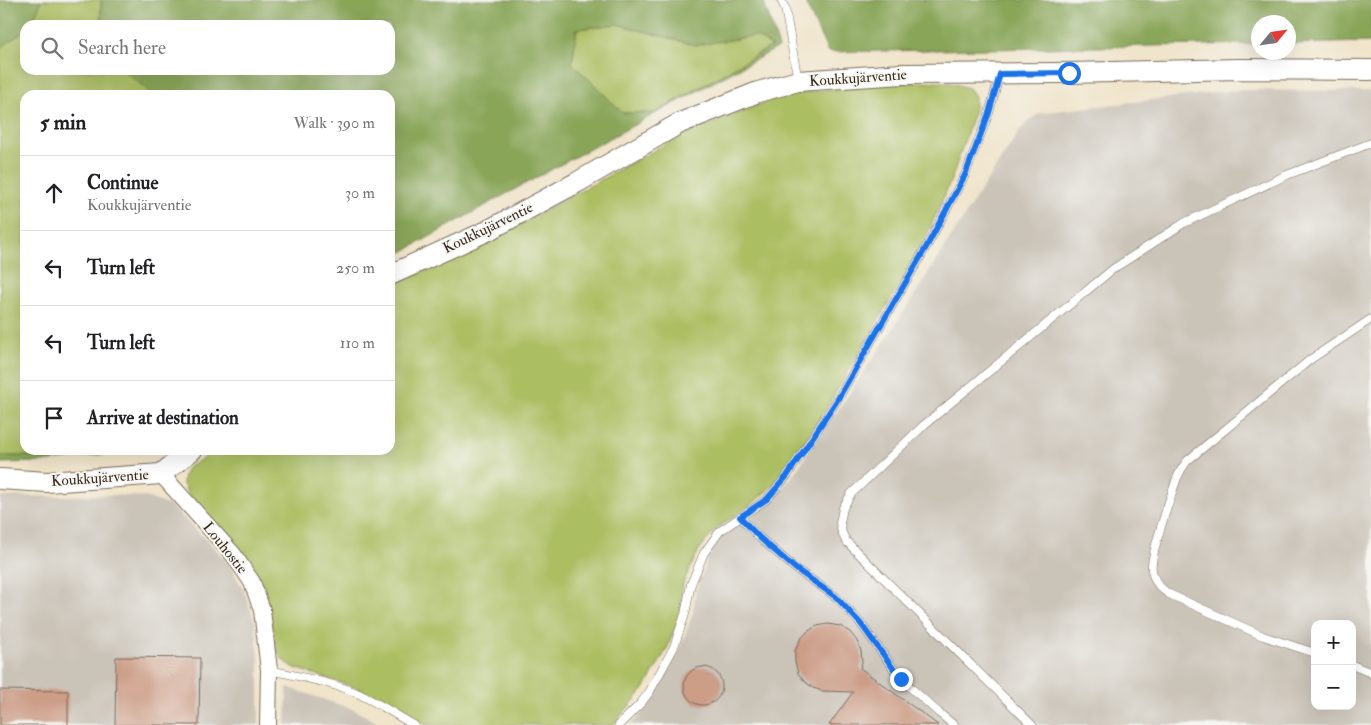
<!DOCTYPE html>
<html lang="en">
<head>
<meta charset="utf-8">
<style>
  :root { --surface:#fff; --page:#f6f6f6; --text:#202124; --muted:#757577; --line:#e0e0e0 }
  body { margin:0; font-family:"IM FELL Double Pica",serif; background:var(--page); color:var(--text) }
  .controls { position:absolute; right:15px; bottom:15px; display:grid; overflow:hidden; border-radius:10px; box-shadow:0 5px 20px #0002 }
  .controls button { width:45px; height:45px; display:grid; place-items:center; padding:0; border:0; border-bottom:1px solid var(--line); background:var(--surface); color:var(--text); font:25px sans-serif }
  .compass { position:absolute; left:1251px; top:15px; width:45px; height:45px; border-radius:50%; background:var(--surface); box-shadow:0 5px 20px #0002; rotate:61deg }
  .stop { position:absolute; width:15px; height:15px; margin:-11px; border:4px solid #1a73e8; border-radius:50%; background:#fff }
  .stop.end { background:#1a73e8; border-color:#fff; box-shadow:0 1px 5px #0008 }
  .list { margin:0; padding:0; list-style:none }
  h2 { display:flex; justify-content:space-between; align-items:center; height:65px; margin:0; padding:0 20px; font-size:21px }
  h2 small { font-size:16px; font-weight:400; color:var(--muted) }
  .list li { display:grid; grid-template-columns:32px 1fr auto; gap:15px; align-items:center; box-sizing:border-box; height:75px; padding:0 20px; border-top:1px solid var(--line) }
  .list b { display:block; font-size:19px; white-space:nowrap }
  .list p { margin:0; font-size:16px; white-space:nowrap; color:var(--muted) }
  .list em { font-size:16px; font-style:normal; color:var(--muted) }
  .icon { flex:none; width:28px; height:28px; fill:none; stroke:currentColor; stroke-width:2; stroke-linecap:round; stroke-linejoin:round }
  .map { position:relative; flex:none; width:1371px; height:725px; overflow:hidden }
  .search { position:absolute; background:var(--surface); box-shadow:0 5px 20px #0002; left:20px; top:20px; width:375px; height:55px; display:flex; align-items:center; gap:12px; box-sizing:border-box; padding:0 18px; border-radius:15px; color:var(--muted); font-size:19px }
  .panel { position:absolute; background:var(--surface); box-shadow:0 5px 20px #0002; left:20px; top:90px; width:375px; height:365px; border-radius:15px }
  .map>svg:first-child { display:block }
</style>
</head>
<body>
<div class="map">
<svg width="1371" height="725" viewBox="0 0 1371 725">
  <rect width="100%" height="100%" fill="#f6f6f2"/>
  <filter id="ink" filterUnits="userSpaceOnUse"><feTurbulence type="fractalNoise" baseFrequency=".02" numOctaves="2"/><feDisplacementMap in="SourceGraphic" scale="10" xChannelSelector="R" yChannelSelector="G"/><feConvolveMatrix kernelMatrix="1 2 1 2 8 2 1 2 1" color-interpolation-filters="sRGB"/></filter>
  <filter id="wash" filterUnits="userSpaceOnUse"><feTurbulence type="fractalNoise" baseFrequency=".0096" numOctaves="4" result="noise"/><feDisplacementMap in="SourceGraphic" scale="20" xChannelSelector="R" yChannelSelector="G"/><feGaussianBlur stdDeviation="1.12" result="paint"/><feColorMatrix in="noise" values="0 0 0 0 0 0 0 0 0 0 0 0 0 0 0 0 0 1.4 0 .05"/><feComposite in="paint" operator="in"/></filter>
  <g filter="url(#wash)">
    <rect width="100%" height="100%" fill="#f0e4ca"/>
    <!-- industrial -->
    <path fill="#cac3b8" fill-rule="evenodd" d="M 1238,90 L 1371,91 L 1371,725 L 630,725 L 648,707 L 680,649 L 693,613 L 696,590 L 709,556 L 723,535 L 736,526 L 750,519 L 773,500 L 792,477 L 884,343 L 976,198 L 1021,129 L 1030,119 L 1041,113 L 1055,111 ZM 1315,624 L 1352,624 L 1352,706 L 1315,706 Z
      M 114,495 L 145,497 L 171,506 L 213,546 L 232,568 L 245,594 L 255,622 L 259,657 L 259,725 L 0,725 L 0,497 Z
      M 287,687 L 355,710 L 381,725 L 286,725 Z"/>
    <!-- green -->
    <path fill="#acbe62" stroke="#747440" d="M 42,0 L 101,0 L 101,25 L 31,25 Z
      M 617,24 L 695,45 L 756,36 L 772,46 L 655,113 L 623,113 L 572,63 L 577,29 Z
      M 25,30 L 25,70 L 124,70 L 153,95 L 25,95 L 25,450 L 41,450 L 38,456 L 0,456 L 0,48 Z
      M 947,82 L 969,88 L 975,96 L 975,109 L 952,178 L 923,244 L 831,401 L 782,476 L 757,500 L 716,529 L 699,550 L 683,583 L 680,614 L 667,649 L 644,689 L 613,725 L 425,725 L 363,690 L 295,668 L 283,660 L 276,649 L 269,610 L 187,492 L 183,484 L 184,475 L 187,468 L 204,458 L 213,450 L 390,450 L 390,286 L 494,239 L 678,137 L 774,99 L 808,92 L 890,83 Z"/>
    <!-- forest -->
    <path fill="#89a558" stroke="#62683b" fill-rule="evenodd" d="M 0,0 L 42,0 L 31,25 L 25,25 L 25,30 L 0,48 Z
      M 101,0 L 763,0 L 779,47 L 506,194 L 390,259 L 390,95 L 153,95 L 124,70 L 390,70 L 390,25 L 101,25 ZM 617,24 L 695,45 L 756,36 L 772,46 L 655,113 L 623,113 L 572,63 L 577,29 Z
      M 804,0 L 1371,0 L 1371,42 L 1289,44 L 1288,22 L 1258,22 L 1258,44 L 828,52 Z
      M 41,450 L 135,450 L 43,462 L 0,463 L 0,456 L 38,456 Z"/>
    <g id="blocks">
      <!-- building -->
      <path fill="#cc9d87" d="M 828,624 L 840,626 L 850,632 L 857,641 L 861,651 L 862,662 L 860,668 L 938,725 L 829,725 L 853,692 L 823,691 L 813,688 L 804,681 L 798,673 L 795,662 L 795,651 L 800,640 L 807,632 L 817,626 Z
        M 116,657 L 200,658 L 199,725 L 115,725 Z
        M684 686a19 19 0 1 1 38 0a19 19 0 1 1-38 0Z
        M 0,690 L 68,691 L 68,725 L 0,725 Z"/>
    </g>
  </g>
  <g filter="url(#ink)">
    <use href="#blocks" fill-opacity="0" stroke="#7a6b5a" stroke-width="1"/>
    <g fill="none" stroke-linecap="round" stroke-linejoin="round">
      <!-- service casing -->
      <g stroke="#7a6b5a" stroke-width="9">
        <path id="service" d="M 781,0 L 785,8 L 798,81
          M 740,517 L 760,538 L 796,569 L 836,597 L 861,624 L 901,679 L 939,713 L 954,725
          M 1315,653 L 1263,636 L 1169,594 C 1160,588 1154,582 1152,570 C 1149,557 1172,493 1177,478 C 1180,471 1183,466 1187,461 L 1311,359 L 1371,319
          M 1352,665 L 1371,673
          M 269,670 C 297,676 326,681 352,691 C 374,700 394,714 414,725
          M 619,725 L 641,703 L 650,691 L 674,647 L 685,614 L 691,584 L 704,553 L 720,531 L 767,499 L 787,476 L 836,402 L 928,244 L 965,175 L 989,113 L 1000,74
          M 1032,725 L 856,551 L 846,541 L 842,533 L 840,523 L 843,508 L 851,494 L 924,425 L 1113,269 L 1184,223 L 1287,175 L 1371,143"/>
      </g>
      <!-- minor casing -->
      <g stroke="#7a6b5a" stroke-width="18">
        <path id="minor" d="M 161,474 L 233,554 L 252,582 L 262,610 L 269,670 L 268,725"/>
      </g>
      <!-- tertiary casing -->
      <g stroke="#7a6b5a" stroke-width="22">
        <path id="tertiary" d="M 390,275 L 487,231 L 576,183 L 680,123 L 758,92 L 798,81 L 902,74 L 1069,73 L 1238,69 L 1371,70
          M 0,479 L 47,482 L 161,474 L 192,450"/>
      </g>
      <!-- service -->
      <use href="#service" stroke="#fff" stroke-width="8"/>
      <!-- minor -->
      <use href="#minor" stroke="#fff" stroke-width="16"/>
      <!-- tertiary -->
      <use href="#tertiary" stroke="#fff" stroke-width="20"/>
    </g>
  </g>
  <g fill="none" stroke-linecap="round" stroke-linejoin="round" filter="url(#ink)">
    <!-- route -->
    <path stroke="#1a73e8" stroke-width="6" d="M 901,679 L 861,624 L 836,597 L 796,569 L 760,538 L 740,517 L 767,499 L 787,476 L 836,402 L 928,244 L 965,175 L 989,113 L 1000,74 L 1069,73"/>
  </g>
  <g text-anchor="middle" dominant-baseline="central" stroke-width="4" stroke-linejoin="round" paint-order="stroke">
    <!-- street labels -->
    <g font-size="15" fill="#3b2a1e" stroke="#f6f6f2">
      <text transform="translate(858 78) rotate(-4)">Koukkujärventie</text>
      <text transform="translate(488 228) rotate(-26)">Koukkujärventie</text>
      <text transform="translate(100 478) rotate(-4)">Koukkujärventie</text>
      <text transform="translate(225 548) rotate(51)">Louhostie</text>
    </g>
  </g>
</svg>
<div class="controls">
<button>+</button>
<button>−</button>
</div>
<svg class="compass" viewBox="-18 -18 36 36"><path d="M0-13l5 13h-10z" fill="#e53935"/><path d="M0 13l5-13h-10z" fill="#757577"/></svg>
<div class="stop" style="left:1069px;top:73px"></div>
<div class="stop end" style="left:901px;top:679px"></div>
<div class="search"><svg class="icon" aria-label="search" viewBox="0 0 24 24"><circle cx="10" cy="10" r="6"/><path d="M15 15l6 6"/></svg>Search here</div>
<section class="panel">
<h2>5 min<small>Walk · 390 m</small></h2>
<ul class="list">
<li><svg class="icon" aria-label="ahead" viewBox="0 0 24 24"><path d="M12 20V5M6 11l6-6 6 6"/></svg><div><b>Continue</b><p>Koukkujärventie</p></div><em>30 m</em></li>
<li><svg class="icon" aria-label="left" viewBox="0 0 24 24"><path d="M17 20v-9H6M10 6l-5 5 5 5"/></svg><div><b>Turn left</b></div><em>250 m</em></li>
<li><svg class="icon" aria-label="left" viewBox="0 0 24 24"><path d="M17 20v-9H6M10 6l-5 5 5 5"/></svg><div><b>Turn left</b></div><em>110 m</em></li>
<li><svg class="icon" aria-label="arrive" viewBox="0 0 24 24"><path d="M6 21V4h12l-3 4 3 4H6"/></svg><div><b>Arrive at destination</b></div></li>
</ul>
</section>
</div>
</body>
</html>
